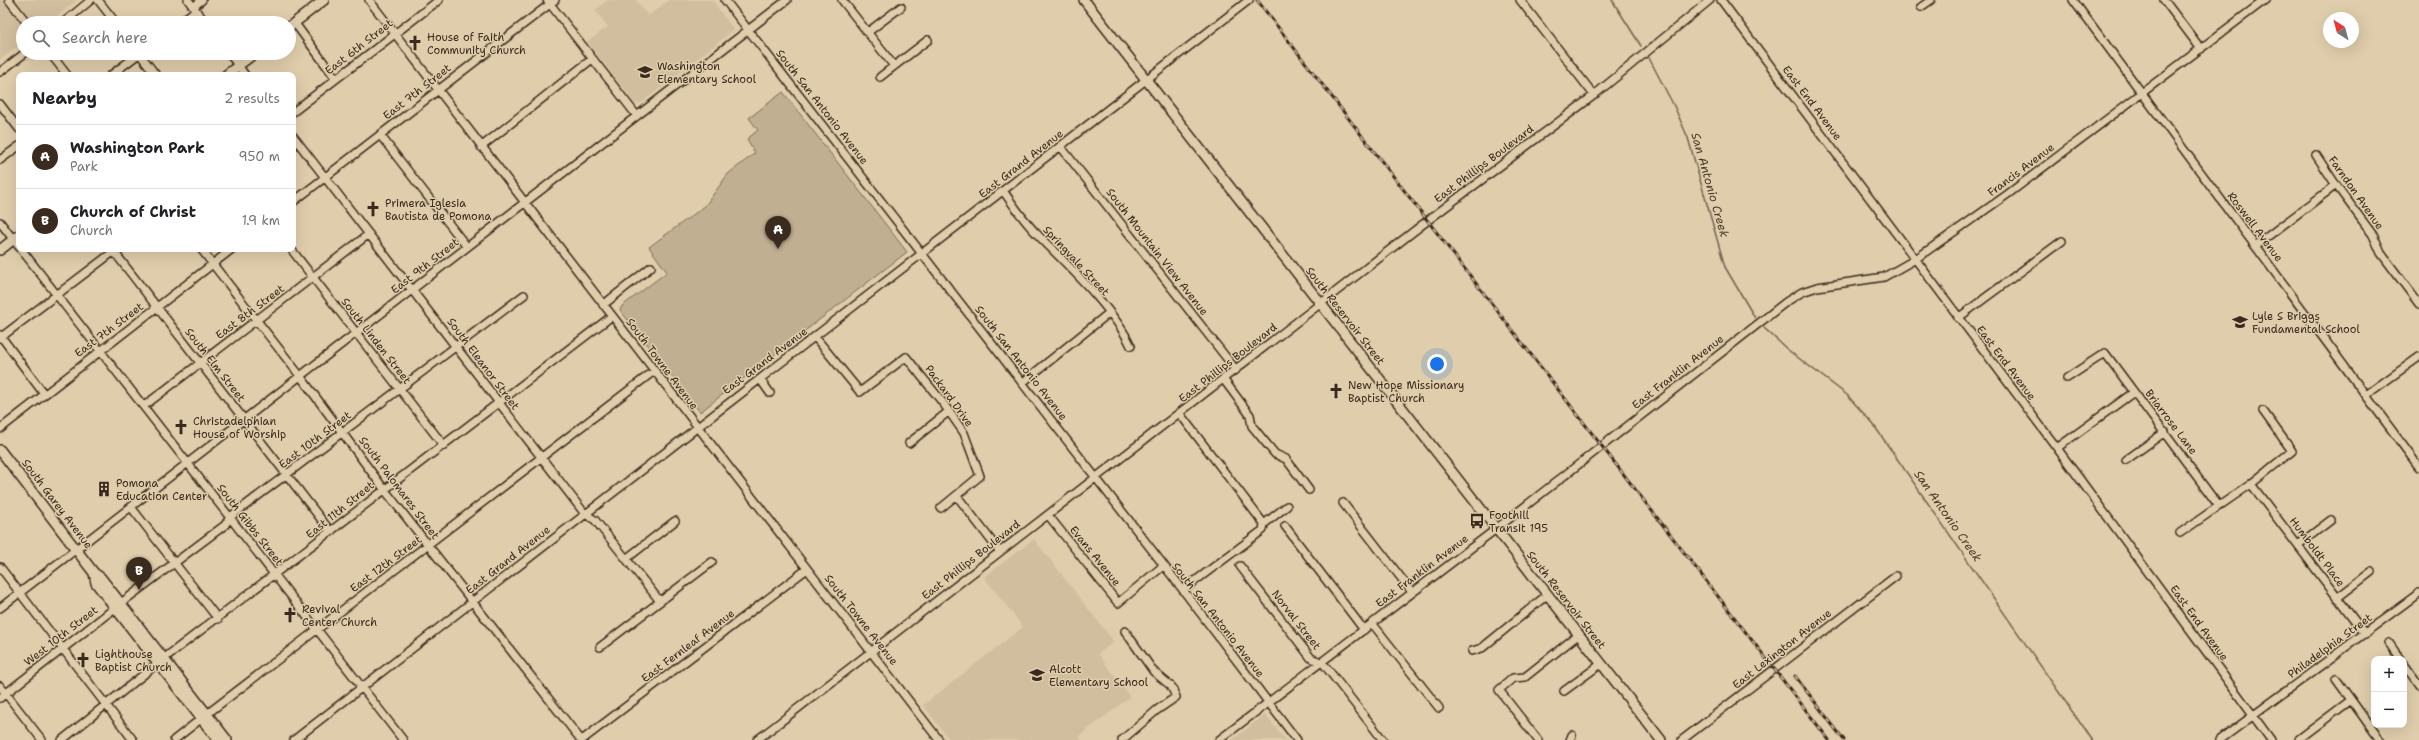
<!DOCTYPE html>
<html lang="en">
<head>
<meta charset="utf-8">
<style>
  :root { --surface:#fff; --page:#f6f6f6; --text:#202124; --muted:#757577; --line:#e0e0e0; --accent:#3b2a1e }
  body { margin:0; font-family:"Shantell Sans",sans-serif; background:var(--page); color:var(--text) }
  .controls { position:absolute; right:12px; bottom:12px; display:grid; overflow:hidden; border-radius:8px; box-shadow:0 4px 16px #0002 }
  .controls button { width:36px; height:36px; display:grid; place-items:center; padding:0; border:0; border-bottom:1px solid var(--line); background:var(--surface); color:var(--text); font:20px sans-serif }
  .compass { position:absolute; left:2323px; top:12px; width:36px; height:36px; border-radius:50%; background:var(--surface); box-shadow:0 4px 16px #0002; rotate:324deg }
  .you { position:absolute; left:1437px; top:364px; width:14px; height:14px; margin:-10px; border:3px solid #fff; border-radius:50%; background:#1a73e8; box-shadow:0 0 0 6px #1a73e833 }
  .badge { display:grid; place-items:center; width:26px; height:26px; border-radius:50%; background:var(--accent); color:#fff; font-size:13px; font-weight:700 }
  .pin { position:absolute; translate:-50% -33px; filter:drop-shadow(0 1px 2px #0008) }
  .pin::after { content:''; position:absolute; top:21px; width:14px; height:12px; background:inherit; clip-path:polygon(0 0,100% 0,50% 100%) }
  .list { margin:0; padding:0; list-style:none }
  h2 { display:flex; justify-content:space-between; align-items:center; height:52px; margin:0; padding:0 16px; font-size:17px }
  h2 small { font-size:13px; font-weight:400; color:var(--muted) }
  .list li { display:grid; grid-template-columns:26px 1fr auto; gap:12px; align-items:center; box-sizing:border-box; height:64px; padding:0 16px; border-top:1px solid var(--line) }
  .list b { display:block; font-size:15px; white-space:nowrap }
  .list p { margin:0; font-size:13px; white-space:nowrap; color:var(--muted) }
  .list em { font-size:13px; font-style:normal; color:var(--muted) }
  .icon { flex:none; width:22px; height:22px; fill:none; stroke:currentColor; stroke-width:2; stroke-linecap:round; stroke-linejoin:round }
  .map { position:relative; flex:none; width:2419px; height:740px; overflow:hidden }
  .search { position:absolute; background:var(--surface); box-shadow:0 4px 16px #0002; left:16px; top:16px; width:280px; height:44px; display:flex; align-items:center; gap:10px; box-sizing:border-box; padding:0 14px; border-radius:22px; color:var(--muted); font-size:15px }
  .panel { position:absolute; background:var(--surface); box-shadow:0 4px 16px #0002; left:16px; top:72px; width:280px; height:180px; border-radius:8px }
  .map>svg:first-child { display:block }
</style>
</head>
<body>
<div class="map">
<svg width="2419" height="740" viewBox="0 0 2419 740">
  <rect width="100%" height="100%" fill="#dfcdab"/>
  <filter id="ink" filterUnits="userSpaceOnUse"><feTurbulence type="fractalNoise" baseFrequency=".025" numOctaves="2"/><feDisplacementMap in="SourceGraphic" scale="8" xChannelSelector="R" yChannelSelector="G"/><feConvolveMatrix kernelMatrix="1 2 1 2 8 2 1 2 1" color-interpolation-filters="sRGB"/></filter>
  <g filter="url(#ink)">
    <!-- built -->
    <path fill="#d0be9e" d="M 0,0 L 77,0 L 48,23 L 23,23 L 23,42 L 0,60 Z
      M 608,0 L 636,0 L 648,16 L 669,0 L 712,0 L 734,30 L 641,103 L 635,104 L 587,42 L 608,27 L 595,10 Z
      M 1034,539 L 1114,642 L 1098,654 L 1130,697 L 1079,736 L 1082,740 L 950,740 L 923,705 L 1023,627 L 984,577 Z
      M 1265,715 L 1286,740 L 1232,740 L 1263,716 Z"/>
    <!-- green -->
    <path fill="#c1af91" stroke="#7e6c58" d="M 783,92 L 907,252 L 700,412 L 620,310 L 622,306 L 667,272 L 649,247 L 705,206 L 728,174 L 755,153 L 747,139 L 758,130 L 749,118 Z"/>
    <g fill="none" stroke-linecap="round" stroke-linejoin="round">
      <!-- stream -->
      <path stroke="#73624e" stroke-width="1.5" d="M 1612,0 L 1641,46
        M 1648,56 L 1675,108 L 1688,138 L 1725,267 L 1755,318
        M 1763,327 L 1788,350 L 1847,395 L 1873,424 L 2092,740"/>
      <!-- minor casing -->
      <g stroke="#3b2a1e" stroke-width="10">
        <path id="minor" d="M 9,0 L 27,23
          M 98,0 L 116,23
          M 188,0 L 206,23
          M 369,0 L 939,740
          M 547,0 L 637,116
          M 725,0 L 1183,590 L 1297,740
          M 842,0 L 894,66
          M 1520,0 L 1594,95
          M 1721,0 L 2057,448 L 2271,740
          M 2073,0 L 2419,467
          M 2164,0 L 2201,49
          M 193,7 L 202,0
          M 1921,7 L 1931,0
          M 294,22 L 336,79
          M 63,23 L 91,0
          M 179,23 L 196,10
          M 868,32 L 901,7
          M 50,53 L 67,75
          M 139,53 L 156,75
          M 229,53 L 245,75
          M 0,72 L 25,53
          M 111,75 L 140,53
          M 880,77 L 928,40
          M 0,104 L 19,129
          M 293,112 L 439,0
          M 380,135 L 467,247
          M 293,136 L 585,514 L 595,520 L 659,600
          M 481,147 L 592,59
          M 1061,147 L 1236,370
          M 2316,155 L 2336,185 L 2373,235 L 2381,253 L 2419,304
          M 0,160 L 19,146
          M 1004,192 C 1014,206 1024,221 1036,233 C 1066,264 1113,307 1131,346
          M 293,202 L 555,0
          M 0,222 L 19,247
          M 2255,246 L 2336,185
          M 21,249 L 403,740
          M 112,249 L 331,532
          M 201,249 L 301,377 L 384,489 L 581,740
          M 291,249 L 444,446
          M 603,305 L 651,267
          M 1958,318 L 2062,241
          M 0,335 L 44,394
          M 815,337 L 860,392 L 906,357 L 943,403 L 964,433 L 980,476 L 941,508
          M 0,338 L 117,249
          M 2067,378 L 2105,353 L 2218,505
          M 760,379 L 770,393
          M 1224,380 L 1250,415 L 1252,426 L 1275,454 L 1286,459 L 1309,490
          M 1022,383 L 1109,313
          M 2366,395 L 2419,357
          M 144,406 L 369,234
          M 1180,414 L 1264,524
          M 0,429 L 232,249
          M 909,443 L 948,412
          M 2057,448 L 2134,392
          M 2126,460 L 2165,432
          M 2251,484 L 2365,634
          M 957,496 L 1000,552
          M 1343,503 L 1412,592
          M 131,507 L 218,619
          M 1048,515 L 1118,603 L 1163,566
          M 1285,526 L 1364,630
          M 2180,533 L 2251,484 L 2292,451 L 2263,411
          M 2298,545 L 2331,520
          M 626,559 L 675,521
          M 1240,566 L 1311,658 L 1323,663 L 1383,740
          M 0,567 L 133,740
          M 1183,590 L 1263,530 L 1264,524 L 1287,506
          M 2337,598 L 2371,572
          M 121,603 L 225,525 L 230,517 L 524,295
          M 0,608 L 787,0
          M 1372,623 L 1439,708
          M 2389,643 L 2400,659
          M 600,647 L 712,562
          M 1472,651 L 1482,648 L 1547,595
          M 2404,664 L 2419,685
          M 2336,679 L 2380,740
          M 0,686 L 42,740
          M 1564,691 L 1601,664
          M 0,698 L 116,607
          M 207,714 L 654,371
          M 2299,739 L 2351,700
          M 62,740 L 158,663 L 612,316
          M 174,740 L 202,718
          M 294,740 L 1249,0
          M 582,740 L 807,569
          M 757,740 L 1427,221 L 1593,96 L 1710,0
          M 1122,740 L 1157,710 L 1176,697 L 1171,686 L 1154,672 L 1125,631
          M 1219,740 L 1496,529 L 1786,302 L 1802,292 L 1817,287 L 1884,277 L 1914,260 L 2008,194 L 2265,0
          M 1538,740 L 1499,690 L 1513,678 L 1525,677 L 1578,635
          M 1570,740 L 1572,735
          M 1682,740 L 1896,576
          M 2220,740 L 2419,593"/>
      </g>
      <!-- major casing -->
      <g stroke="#3b2a1e" stroke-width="12">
        <path id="major" d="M 1084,0 L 1661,740
          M 289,27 L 324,0
          M 226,75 L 255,53
          M 0,250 L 19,235
          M 0,450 L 94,573 L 96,583 L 218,740
          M 94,573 L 101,578 L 227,740"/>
      </g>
      <!-- minor -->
      <use href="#minor" stroke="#dfcdab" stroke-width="7"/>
      <!-- major -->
      <use href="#major" stroke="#dfcdab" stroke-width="9"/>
      <!-- rail casing -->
      <g stroke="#3b2a1e" stroke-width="3">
        <path id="rail" d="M 1257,0 L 1829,740
          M 1795,676 L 1844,740"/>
      </g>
      <!-- rail -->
      <use href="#rail" stroke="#dfcdab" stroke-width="1.5" stroke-dasharray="4.5" stroke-linecap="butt"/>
    </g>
  </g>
  <!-- icons -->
  <defs>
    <g id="church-bare" transform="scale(1.2)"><path d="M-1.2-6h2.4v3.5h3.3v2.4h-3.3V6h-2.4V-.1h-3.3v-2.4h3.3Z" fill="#3b2a1e" stroke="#dfcdab" stroke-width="2.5" paint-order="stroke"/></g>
    <g id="school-bare" transform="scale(1.2)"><path d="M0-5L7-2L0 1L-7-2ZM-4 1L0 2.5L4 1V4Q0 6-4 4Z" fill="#3b2a1e" stroke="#dfcdab" stroke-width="2.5" paint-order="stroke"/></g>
    <g id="building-bare" transform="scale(1.2)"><path d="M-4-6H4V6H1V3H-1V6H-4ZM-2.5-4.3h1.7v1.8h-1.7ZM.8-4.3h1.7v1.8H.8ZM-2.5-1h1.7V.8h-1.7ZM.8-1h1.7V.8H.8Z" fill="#3b2a1e" stroke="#dfcdab" stroke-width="2.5" paint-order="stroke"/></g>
    <g id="bus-bare" transform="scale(1.2)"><path d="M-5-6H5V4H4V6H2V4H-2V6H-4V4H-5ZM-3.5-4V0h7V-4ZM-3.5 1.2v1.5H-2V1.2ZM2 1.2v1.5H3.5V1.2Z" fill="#3b2a1e" stroke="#dfcdab" stroke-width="2.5" paint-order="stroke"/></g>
  </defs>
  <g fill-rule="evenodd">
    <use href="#church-bare" x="415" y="43"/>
    <use href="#school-bare" x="645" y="72"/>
    <use href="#church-bare" x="373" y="209"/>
    <use href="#school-bare" x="2240" y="322"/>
    <use href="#church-bare" x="1336" y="391"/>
    <use href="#church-bare" x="181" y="427"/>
    <use href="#building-bare" x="104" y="489"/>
    <use href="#bus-bare" x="1477" y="521"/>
    <use href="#church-bare" x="290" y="615"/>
    <use href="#church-bare" x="83" y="660"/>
    <use href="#school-bare" x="1037" y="675"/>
  </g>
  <g text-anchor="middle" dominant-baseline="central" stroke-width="3" stroke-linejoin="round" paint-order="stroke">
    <!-- poi labels -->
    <g font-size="11" fill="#3b2a1e" stroke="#dfcdab" text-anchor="start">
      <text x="427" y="37">House of Faith<tspan x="427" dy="13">Community Church</tspan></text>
      <text x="657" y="66">Washington<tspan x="657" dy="13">Elementary School</tspan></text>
      <text x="385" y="203">Primera Iglesia<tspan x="385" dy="13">Bautista de Pomona</tspan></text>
      <text x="2252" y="316">Lyle S Briggs<tspan x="2252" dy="13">Fundamental School</tspan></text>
      <text x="1348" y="385">New Hope Missionary<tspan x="1348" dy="13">Baptist Church</tspan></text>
      <text x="193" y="421">Christadelphian<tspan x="193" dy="13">House of Worship</tspan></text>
      <text x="116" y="483">Pomona<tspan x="116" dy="13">Education Center</tspan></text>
      <text x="1489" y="515">Foothill<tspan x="1489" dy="13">Transit 195</tspan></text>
      <text x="302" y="609">Revival<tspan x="302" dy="13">Center Church</tspan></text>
      <text x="95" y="654">Lighthouse<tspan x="95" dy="13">Baptist Church</tspan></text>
      <text x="1049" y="669">Alcott<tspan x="1049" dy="13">Elementary School</tspan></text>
    </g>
    <!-- street labels -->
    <g font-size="11" fill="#3b2a1e" stroke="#dfcdab">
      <text transform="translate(359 47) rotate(-38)">East 6th Street</text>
      <text transform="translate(417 92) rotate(-38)">East 7th Street</text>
      <text transform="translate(1812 103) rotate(53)">East End Avenue</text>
      <text transform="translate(822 107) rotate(52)">South San Antonio Avenue</text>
      <text transform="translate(1021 164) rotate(-38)">East Grand Avenue</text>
      <text transform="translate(1484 164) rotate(-37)">East Phillips Boulevard</text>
      <text transform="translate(2021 170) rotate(-37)">Francis Avenue</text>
      <text transform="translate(2356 193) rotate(55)">Farndon Avenue</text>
      <text transform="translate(2255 227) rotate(53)">Roswell Avenue</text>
      <text transform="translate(1157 252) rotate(52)">South Mountain View Avenue</text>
      <text transform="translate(1076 261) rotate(47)">Springvale Street</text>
      <text transform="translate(425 266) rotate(-38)">East 9th Street</text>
      <text transform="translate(250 312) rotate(-37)">East 8th Street</text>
      <text transform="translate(1345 316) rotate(52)">South Reservoir Street</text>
      <text transform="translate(109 330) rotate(-37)">East 7th Street</text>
      <text transform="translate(376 341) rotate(52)">South Linden Street</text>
      <text transform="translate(765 361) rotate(-37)">East Grand Avenue</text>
      <text transform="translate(1021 363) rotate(52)">South San Antonio Avenue</text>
      <text transform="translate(1228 363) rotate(-38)">East Phillips Boulevard</text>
      <text transform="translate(2006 363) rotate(53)">East End Avenue</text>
      <text transform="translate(483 364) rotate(53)">South Eleanor Street</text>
      <text transform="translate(662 364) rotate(53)">South Towne Avenue</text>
      <text transform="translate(215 365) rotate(52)">South Elm Street</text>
      <text transform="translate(1678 372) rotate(-38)">East Franklin Avenue</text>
      <text transform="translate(949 396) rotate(54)">Packard Drive</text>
      <text transform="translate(2171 422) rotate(53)">Briarrose Lane</text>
      <text transform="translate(315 440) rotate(-37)">East 10th Street</text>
      <text transform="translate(399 488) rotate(53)">South Palomares Street</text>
      <text transform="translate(57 504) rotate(53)">South Garey Avenue</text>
      <text transform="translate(340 510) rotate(-39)">East 11th Street</text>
      <text transform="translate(250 525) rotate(52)">South Gibbs Street</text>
      <text transform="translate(2317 552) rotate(53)">Humboldt Place</text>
      <text transform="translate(1095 556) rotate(51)">Evans Avenue</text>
      <text transform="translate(508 560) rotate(-38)">East Grand Avenue</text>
      <text transform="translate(971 560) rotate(-38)">East Phillips Boulevard</text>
      <text transform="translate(386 564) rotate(-37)">East 12th Street</text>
      <text transform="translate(1422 571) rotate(-37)">East Franklin Avenue</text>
      <text transform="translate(1566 600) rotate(52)">South Reservoir Street</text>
      <text transform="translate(861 620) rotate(52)">South Towne Avenue</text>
      <text transform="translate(1218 620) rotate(52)">South San Antonio Avenue</text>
      <text transform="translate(1296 620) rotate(52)">Norval Street</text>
      <text transform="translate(2199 623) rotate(54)">East End Avenue</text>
      <text transform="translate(61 636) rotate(-38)">West 10th Street</text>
      <text transform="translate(688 646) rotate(-37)">East Fernleaf Avenue</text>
      <text transform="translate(2330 646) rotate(-36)">Philadelphia Street</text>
      <text transform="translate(1782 649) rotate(-38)">East Lexington Avenue</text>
    </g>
    <!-- water labels -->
    <g font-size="12" font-style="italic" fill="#4e3d2e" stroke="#dfcdab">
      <text transform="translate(1710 185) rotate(74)">San Antonio Creek</text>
      <text transform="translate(1948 516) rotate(55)">San Antonio Creek</text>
    </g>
  </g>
</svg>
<div class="controls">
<button>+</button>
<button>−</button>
</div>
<svg class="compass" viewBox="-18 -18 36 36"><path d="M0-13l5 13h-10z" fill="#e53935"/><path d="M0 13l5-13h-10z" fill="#757577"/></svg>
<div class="you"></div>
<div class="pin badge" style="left:778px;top:249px">A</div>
<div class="pin badge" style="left:139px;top:590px">B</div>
<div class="search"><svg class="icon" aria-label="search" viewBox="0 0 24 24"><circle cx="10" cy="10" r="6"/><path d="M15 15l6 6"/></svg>Search here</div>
<section class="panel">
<h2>Nearby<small>2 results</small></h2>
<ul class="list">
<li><span class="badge">A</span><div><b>Washington Park</b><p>Park</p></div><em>950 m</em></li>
<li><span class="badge">B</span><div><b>Church of Christ</b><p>Church</p></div><em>1.9 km</em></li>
</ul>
</section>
</div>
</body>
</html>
